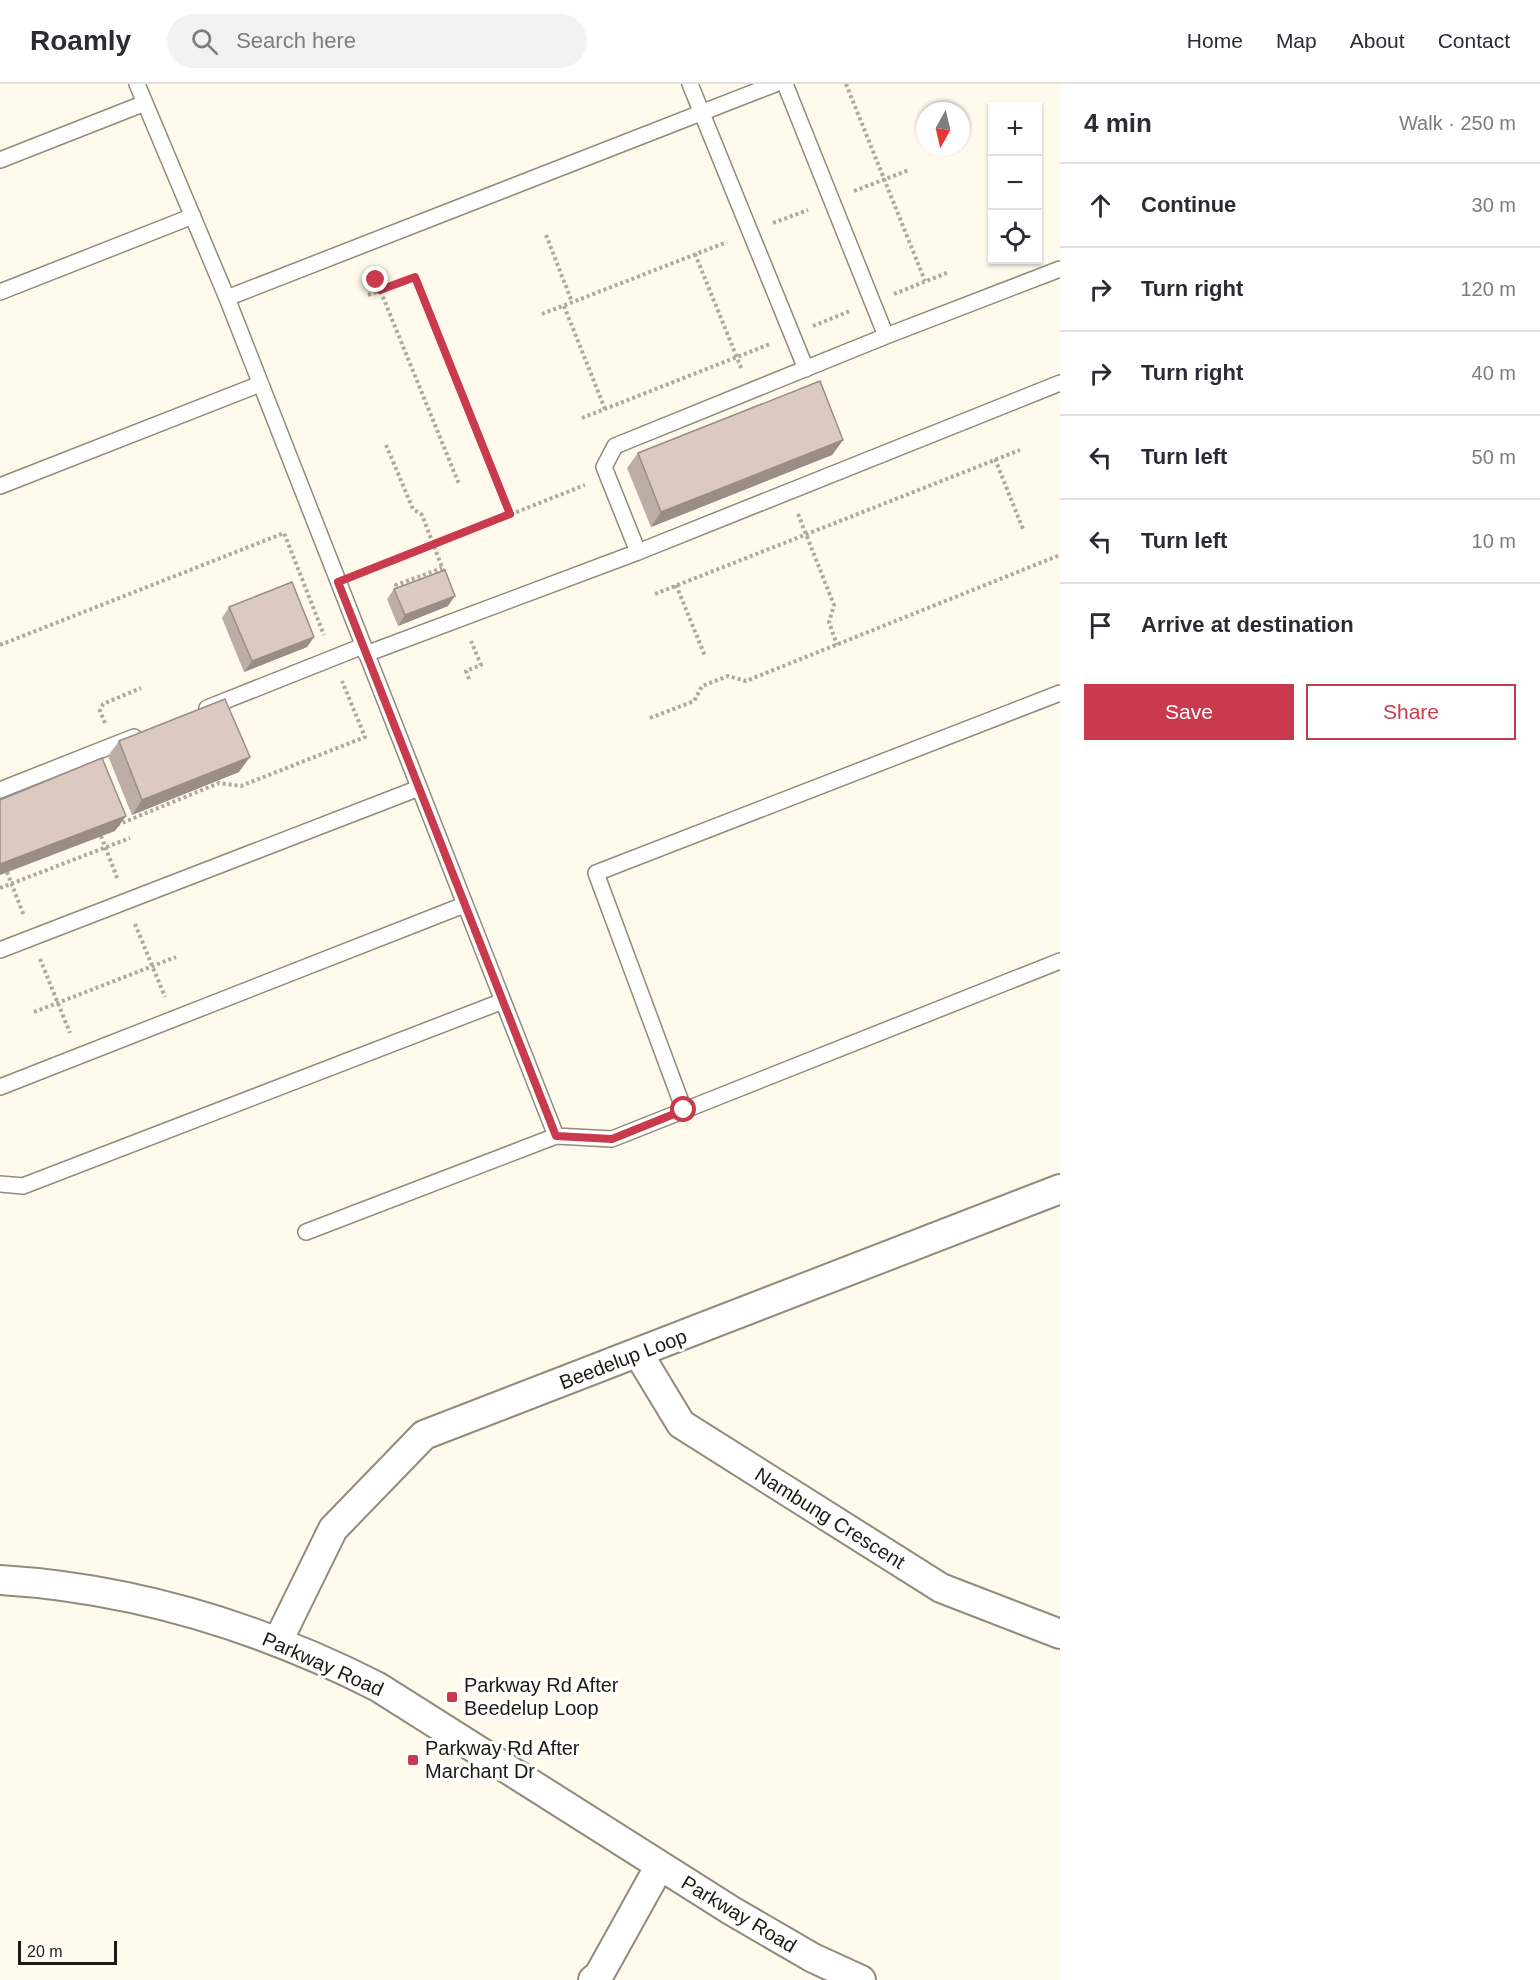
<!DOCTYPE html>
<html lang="en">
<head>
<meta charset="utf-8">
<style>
  :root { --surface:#fff; --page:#f2f2f3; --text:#2b2b33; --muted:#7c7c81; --line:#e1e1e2; --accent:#ca3a4d }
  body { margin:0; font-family:Arial,sans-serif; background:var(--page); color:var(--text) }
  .controls { position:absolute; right:18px; top:18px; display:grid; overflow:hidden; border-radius:0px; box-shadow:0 2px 4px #0004 }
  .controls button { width:54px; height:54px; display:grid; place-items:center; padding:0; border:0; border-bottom:2px solid var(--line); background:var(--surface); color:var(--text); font:30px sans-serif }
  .compass { position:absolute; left:916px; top:18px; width:54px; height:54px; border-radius:50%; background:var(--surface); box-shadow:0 2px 4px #0004; rotate:188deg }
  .scale { position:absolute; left:18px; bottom:15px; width:99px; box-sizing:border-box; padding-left:6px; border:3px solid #1c1a14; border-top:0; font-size:16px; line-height:21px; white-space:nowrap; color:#1c1a14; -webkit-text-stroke:4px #fff; paint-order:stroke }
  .stop { position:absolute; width:18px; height:18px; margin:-14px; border:4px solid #ca3a4d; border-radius:50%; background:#fff }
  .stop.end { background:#ca3a4d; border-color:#fff; box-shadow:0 2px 6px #0008 }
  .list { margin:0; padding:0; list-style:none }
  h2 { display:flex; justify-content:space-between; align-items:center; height:78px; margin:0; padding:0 24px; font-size:26px }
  h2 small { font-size:20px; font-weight:400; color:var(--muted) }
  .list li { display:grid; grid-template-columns:39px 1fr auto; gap:18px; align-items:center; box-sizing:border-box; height:84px; padding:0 24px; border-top:2px solid var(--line) }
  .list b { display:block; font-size:22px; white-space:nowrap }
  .list em { font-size:20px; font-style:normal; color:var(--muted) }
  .actions { display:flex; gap:12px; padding:18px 24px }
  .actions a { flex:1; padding:14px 0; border:2px solid var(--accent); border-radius:0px; text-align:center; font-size:21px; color:var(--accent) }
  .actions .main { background:var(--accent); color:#fff }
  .icon { flex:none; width:33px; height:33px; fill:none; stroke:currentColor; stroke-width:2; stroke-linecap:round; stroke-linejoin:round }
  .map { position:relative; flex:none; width:1060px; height:1896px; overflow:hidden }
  header { display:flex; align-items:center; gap:36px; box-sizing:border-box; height:84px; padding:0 30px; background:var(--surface); border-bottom:2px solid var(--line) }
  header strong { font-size:28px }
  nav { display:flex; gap:33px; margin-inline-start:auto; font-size:21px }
  .search { width:420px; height:54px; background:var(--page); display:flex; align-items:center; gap:15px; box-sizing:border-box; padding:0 21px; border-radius:33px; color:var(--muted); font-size:22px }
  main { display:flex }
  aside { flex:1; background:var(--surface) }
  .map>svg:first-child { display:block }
</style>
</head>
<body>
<header>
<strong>Roamly</strong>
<div class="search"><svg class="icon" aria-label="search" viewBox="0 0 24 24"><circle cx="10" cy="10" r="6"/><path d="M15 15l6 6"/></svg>Search here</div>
<nav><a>Home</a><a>Map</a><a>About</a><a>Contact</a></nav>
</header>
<main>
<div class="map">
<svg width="1060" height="1896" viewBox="0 0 1060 1896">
  <rect width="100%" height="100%" fill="#fffaeb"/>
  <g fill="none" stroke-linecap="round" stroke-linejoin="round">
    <!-- lane casing -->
    <g stroke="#918b7b" stroke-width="18">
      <path id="lane" d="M 137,0 L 227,214 L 556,1052
        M 690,0 L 806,285
        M 785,0 L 886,252
        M 0,76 L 145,19
        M 0,208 L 193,132
        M 227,214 L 775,0
        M 0,402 L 260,300
        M 638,468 L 604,383 L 615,362 L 886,252 L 1060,185
        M 366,570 L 638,468 L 1060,299
        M 207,624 L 363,562
        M 0,706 L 134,653
        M 0,866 L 419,704
        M 0,1003 L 464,821
        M 684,1026 L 596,789 L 1060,609
        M 0,1100 L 23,1102 L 503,917
        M 306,1148 L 556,1052 L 612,1055 L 1060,877"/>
    </g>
    <!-- street casing -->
    <g stroke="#918b7b" stroke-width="32">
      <path id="street" d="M 638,1269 L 681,1340 L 941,1504 L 1060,1550
        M 0,1496 C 132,1504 260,1543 378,1603 L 732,1827 L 813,1874 L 861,1896
        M 278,1557 L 333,1445 L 424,1351 L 1060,1105
        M 593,1896 L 599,1891 L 659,1783"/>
    </g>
    <!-- path -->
    <path stroke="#ada99d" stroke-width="4" stroke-dasharray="3 3" stroke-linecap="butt" d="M 846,0 L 925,197
      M 854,107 L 909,86
      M 773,139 L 808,126
      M 546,151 L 572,218
      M 695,170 L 742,286
      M 376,196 L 459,400
      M 894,210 L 949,188
      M 368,211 L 415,193 L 510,430
      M 564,222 L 605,325
      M 542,230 L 727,158
      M 813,242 L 850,227
      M 582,334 L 770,260
      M 386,361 L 413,425 L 422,431 L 445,491
      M 995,375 L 1023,445
      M 798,430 L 834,521 L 829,538 L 837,561
      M 360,490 L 585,401
      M 676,501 L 705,572
      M 398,508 L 396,501 L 442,484
      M 655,510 L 1020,366
      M 0,561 L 284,449 L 324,551
      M 469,595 L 466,587 L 481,581 L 471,557
      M 650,634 L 694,617 L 702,602 L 728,592 L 746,597 L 1060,471
      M 105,639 L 100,627 L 103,620 L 141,604
      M 117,741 L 219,699 L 241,702 L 365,653 L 342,597
      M 101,752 L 118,796
      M 7,788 L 24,832
      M 0,804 L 130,754
      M 135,840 L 165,913
      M 40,875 L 70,949
      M 34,928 L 176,873"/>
    <!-- lane -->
    <use href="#lane" stroke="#fff" stroke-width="15"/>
    <!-- street -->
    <use href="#street" stroke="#fff" stroke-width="28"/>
  </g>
  <!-- wall -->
  <path fill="#bdaea5" d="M 843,356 L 832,371 L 651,443 L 627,384 L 638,369 Z
    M 394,505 L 448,522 L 398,542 L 387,515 Z
    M 229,523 L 314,553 L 307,563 L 244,588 L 222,534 Z
    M 119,657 L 239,688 L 132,731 L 108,672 Z"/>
  <!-- shaded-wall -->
  <path fill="#9a8d86" d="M 843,356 L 832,371 L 651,443 L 661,428 Z
    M 455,512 L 448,522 L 398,542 L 405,531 Z
    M 314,553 L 307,563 L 244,588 L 252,577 Z
    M 250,673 L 239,688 L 132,731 L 142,716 Z
    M 126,732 L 115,747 L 0,791 L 0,780 Z"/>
  <!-- building -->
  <path fill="#dccac0" stroke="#9a8d86" stroke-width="1.5" d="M 820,297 L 843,356 L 661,428 L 638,369 Z
    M 445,486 L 455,512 L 405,531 L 394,505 Z
    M 292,498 L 314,553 L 252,577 L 229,523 Z
    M 225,615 L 250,673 L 142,716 L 119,657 Z
    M 102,674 L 126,732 L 0,780 L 0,716 Z"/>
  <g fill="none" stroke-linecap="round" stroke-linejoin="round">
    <!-- route -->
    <path stroke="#ca3a4d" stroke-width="8" d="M 376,196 L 380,206 L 415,193 L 510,430 L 338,498 L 556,1052 L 612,1055 L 684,1026"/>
  </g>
  <!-- markers -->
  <g fill="#ca3a4d" stroke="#fff" stroke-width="2">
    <rect x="446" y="1607" width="12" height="12" rx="3"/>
    <rect x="407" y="1670" width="12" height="12" rx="3"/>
  </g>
  <g text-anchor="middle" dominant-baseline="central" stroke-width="6" stroke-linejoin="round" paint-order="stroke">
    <!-- street labels -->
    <g font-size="20" fill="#1c1a14" stroke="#fff">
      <text transform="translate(623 1275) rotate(-21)">Beedelup Loop</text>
      <text transform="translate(830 1434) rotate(32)">Nambung Crescent</text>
      <text transform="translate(323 1580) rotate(24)">Parkway Road</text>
      <text transform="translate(739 1830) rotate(31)">Parkway Road</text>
    </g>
    <!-- poi labels -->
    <g font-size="20" fill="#1c1a14" stroke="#fff" text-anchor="start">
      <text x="464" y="1601">Parkway Rd After<tspan x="464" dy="23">Beedelup Loop</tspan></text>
      <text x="425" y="1664">Parkway Rd After<tspan x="425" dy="23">Marchant Dr</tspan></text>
    </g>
  </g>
</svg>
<div class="controls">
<button>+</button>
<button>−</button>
<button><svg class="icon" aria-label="locate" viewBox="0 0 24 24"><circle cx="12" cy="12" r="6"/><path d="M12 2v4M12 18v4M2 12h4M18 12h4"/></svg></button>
</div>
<svg class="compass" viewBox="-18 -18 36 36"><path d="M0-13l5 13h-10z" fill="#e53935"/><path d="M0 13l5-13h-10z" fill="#7c7c81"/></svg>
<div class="scale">20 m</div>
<div class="stop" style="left:684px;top:1026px"></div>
<div class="stop end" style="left:376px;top:196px"></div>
</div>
<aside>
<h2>4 min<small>Walk · 250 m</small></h2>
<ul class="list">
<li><svg class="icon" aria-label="ahead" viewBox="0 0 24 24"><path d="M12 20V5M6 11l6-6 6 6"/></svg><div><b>Continue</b></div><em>30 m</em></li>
<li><svg class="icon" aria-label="right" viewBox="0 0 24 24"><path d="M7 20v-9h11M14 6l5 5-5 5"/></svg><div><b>Turn right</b></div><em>120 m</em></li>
<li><svg class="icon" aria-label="right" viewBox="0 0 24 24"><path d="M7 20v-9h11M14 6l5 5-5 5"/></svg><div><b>Turn right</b></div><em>40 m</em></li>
<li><svg class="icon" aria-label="left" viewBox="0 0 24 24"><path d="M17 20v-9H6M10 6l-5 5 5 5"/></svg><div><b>Turn left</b></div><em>50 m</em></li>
<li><svg class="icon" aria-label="left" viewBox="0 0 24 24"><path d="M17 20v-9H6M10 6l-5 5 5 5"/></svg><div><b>Turn left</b></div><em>10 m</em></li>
<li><svg class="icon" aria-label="arrive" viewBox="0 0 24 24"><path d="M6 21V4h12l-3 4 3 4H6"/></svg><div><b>Arrive at destination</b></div></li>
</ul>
<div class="actions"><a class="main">Save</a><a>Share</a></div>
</aside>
</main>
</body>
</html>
